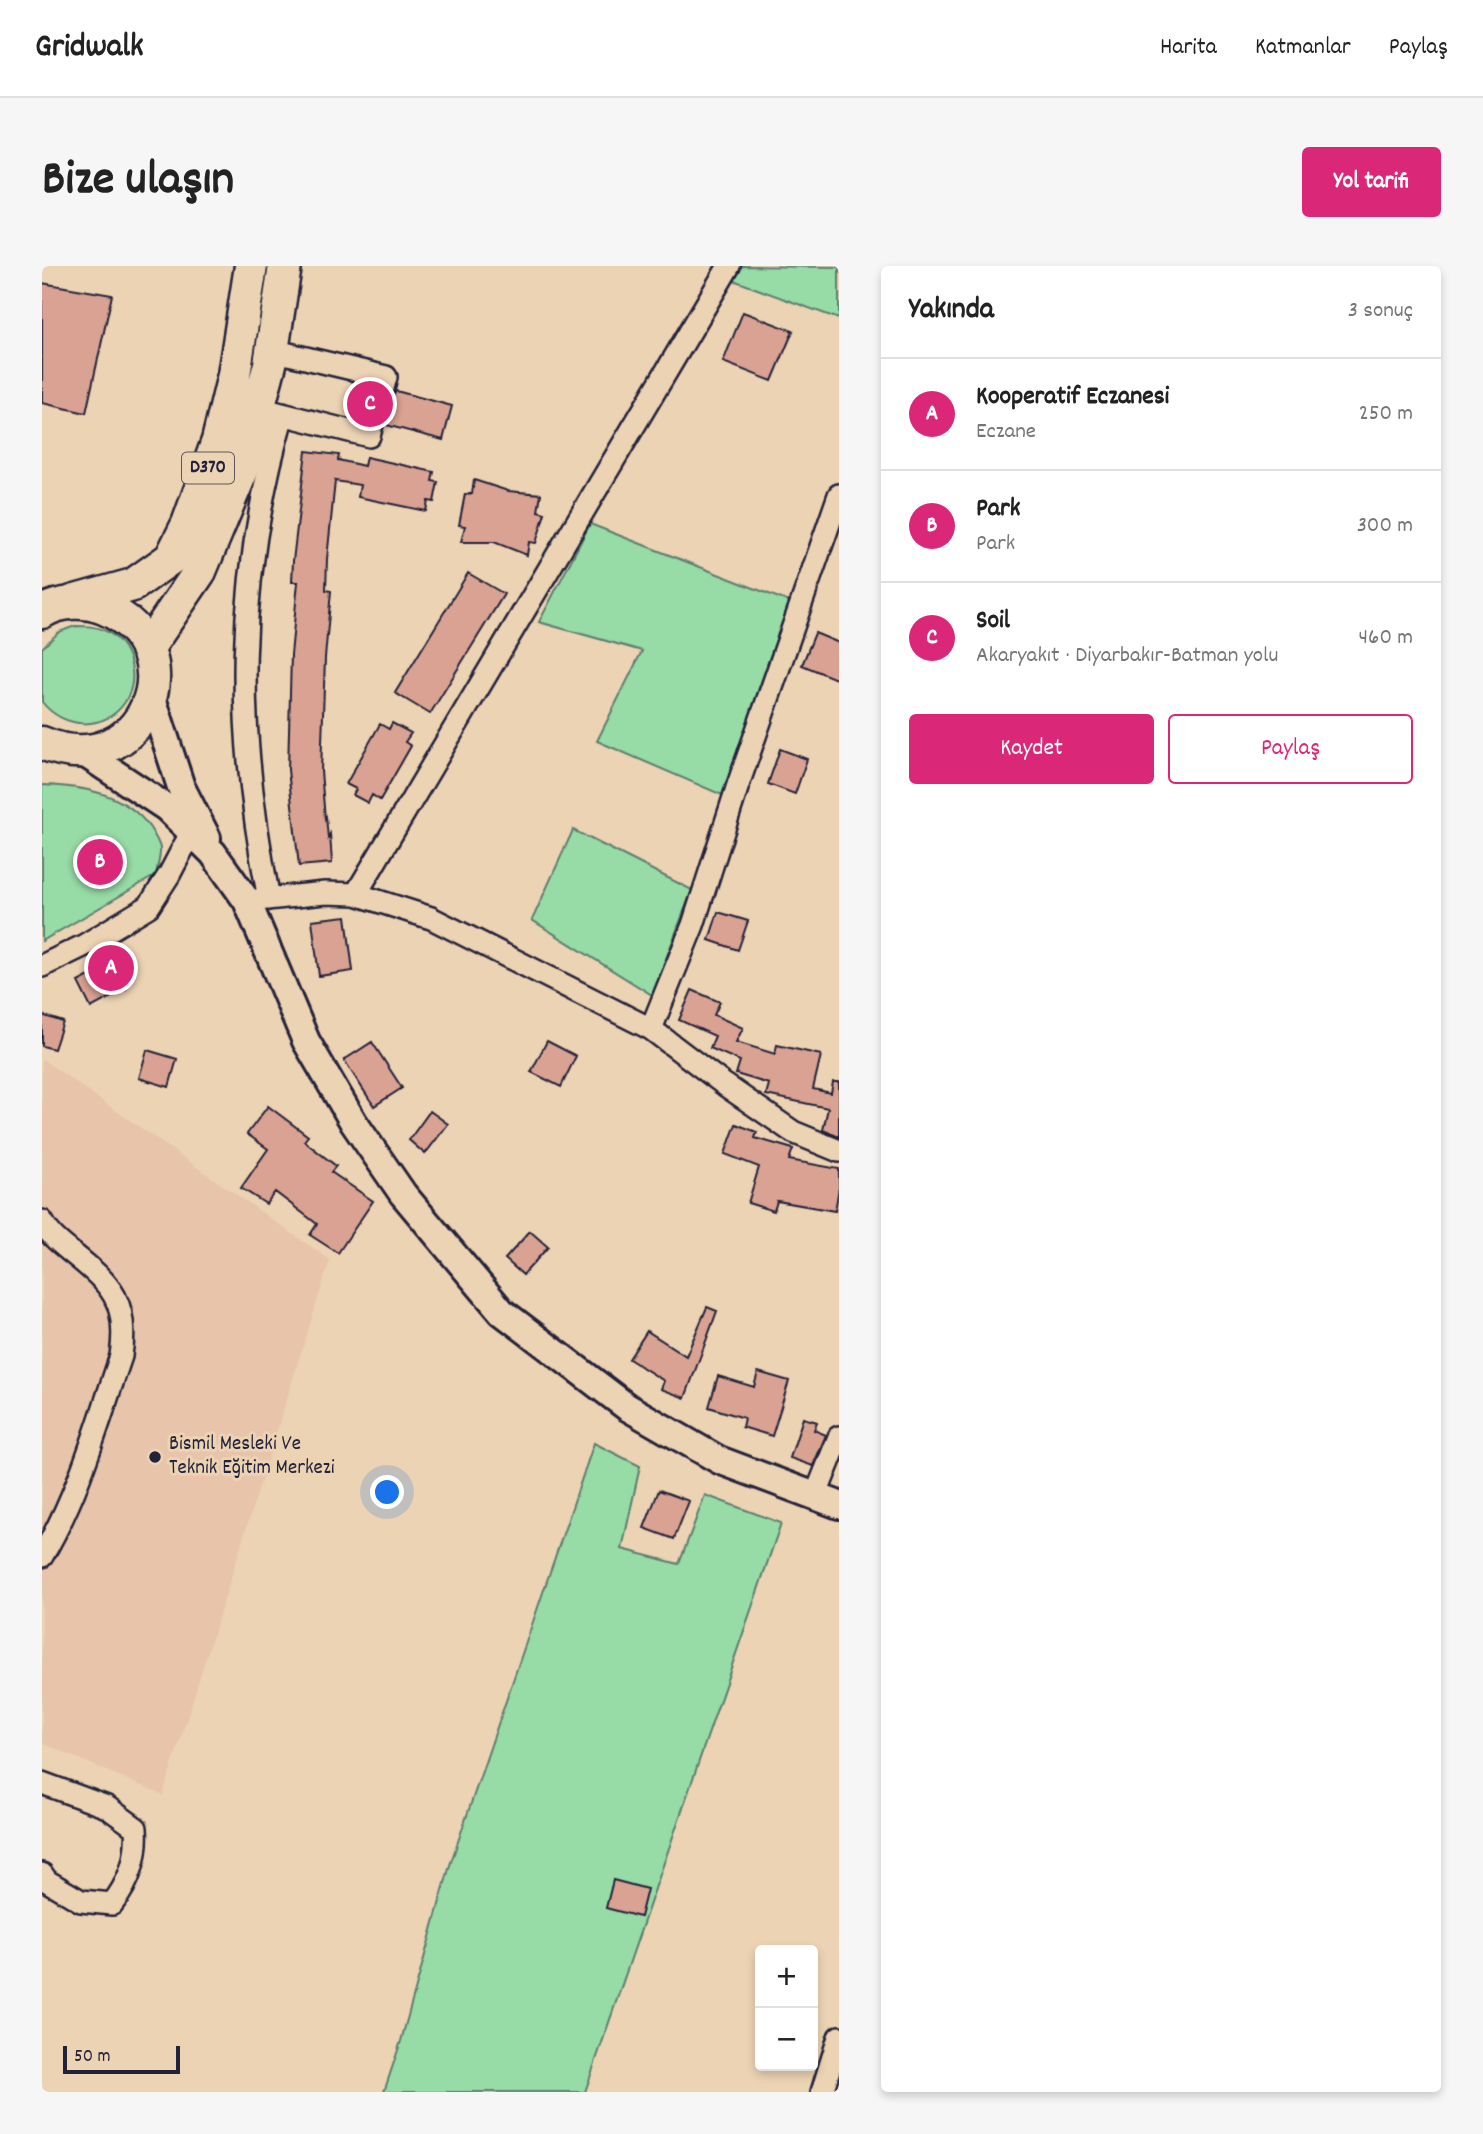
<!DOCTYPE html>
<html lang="tr">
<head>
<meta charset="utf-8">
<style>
  :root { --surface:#fff; --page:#f6f6f6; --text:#222; --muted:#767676; --line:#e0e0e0; --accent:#db2777 }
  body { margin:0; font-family:Dekko,sans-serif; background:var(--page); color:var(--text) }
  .controls { position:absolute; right:21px; bottom:21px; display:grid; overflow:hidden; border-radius:7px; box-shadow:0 4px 10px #0003 }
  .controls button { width:63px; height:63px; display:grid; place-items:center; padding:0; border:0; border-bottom:2px solid var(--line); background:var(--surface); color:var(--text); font:35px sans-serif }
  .scale { position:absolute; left:21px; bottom:18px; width:117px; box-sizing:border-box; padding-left:7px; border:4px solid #22223b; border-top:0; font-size:19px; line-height:24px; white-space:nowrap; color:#22223b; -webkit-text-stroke:5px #ecd3b4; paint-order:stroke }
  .you { position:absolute; left:346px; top:1227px; width:24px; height:24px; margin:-18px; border:5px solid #fff; border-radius:50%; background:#1a73e8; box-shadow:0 0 0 10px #1a73e833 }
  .badge { display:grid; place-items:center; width:46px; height:46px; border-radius:50%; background:var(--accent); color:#fff; font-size:23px; font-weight:700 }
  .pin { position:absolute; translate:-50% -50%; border:4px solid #fff; box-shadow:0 2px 7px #0006 }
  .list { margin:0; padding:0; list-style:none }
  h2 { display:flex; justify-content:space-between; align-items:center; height:91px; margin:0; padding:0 28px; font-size:30px }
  h2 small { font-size:23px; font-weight:400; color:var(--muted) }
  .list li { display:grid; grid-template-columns:46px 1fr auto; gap:21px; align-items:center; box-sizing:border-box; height:112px; padding:0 28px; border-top:2px solid var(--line) }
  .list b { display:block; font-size:26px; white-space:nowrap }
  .list p { margin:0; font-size:23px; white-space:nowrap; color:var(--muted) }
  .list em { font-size:23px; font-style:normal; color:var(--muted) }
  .actions { display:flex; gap:14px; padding:21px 28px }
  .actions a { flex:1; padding:16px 0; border:2px solid var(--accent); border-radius:7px; text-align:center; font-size:24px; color:var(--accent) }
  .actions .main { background:var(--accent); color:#fff }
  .map { position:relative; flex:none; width:797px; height:1826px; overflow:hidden; border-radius:7px }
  header { display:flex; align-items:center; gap:42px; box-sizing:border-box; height:98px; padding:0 35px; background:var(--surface); border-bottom:2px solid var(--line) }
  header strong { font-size:33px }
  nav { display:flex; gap:38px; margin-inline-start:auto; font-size:24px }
  .intro { display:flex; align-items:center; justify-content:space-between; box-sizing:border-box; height:168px; padding:0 42px }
  h1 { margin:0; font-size:49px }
  .button { padding:18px 32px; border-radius:7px; background:var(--accent); color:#fff; font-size:24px; font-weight:700 }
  main { display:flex; gap:42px; padding:0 42px }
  aside { flex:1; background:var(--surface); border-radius:7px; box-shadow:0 4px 10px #0003 }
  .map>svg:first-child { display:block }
</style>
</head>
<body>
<header>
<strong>Gridwalk</strong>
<nav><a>Harita</a><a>Katmanlar</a><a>Paylaş</a></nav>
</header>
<div class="intro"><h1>Bize ulaşın</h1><a class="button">Yol tarifi</a></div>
<main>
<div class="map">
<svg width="797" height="1826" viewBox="0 0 797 1826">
  <rect width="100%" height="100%" fill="#ecd3b4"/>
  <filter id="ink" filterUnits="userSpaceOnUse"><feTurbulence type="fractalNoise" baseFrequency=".0143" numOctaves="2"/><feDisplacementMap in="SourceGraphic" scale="14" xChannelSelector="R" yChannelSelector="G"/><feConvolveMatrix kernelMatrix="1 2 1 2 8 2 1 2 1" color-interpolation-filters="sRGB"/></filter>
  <g filter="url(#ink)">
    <!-- built -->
    <path fill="#e7c4aa" d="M 0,793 L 288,994 L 121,1529 L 0,1477 Z"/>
    <!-- green -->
    <path fill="#97dba6" stroke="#5c7e70" stroke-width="2" d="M 699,0 L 797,1 L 797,53 L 691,14 Z
      M 548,258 L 750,337 L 680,529 L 555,475 L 600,385 L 497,356 Z
      M 33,360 C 44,360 54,360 64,365 C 89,378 98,412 83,436 C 63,466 21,463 0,436 L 0,382 L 17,366 Z
      M 0,519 C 40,520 84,527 108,562 C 111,567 117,576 118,582 C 119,589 115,601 114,609 L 0,675 Z
      M 531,564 L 650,624 L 610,729 L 490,654 Z
      M 552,1177 L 598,1200 L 580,1283 L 637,1298 L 663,1229 L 739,1257 L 543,1826 L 342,1826 L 359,1775 L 408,1599 Z"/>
    <!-- building -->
    <path fill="#daa293" stroke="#22223b" stroke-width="2" d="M 0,17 L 70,29 L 44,147 L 0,137 Z
      M 701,46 L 751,65 L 730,115 L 681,96 Z
      M 320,119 L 328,121 L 331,131 L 338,135 L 350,132 L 354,125 L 410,140 L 401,174 L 344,159 L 341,146 L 334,142 L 322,145 L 318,152 L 312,150 Z
      M 264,185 L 297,189 L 296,194 L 322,200 L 324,191 L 392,206 L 390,215 L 396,216 L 392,236 L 386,235 L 384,245 L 316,231 L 318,219 L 293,215 L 285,293 L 284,324 L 289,325 L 283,392 L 279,505 L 283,553 L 284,551 L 286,572 L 288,568 L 290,597 L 257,600 L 246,504 L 249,389 L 256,316 L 250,316 L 251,295 Z
      M 432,214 L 466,225 L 499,228 L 496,245 L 503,247 L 494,277 L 487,276 L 485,289 L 452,276 L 419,276 L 423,260 L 417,259 L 423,228 L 430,228 Z
      M 426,307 L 462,328 L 388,448 L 353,427 Z
      M 773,367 L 797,377 L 797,405 L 794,413 L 760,399 Z
      M 350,457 L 369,467 L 363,476 L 369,480 L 338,534 L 330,529 L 326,537 L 311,529 L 314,523 L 304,518 L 338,458 L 347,463 Z
      M 738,483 L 765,493 L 753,528 L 726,518 Z
      M 676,646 L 706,655 L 696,684 L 667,674 Z
      M 304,650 L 311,705 L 277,710 L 270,654 Z
      M 70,698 L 84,723 L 49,742 L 36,716 Z
      M 650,724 L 678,736 L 672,749 L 701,762 L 694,776 L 733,788 L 735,779 L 779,789 L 771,823 L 789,827 L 791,816 L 797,816 L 797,871 L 781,864 L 786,842 L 724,829 L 727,818 L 694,808 L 698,795 L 668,782 L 673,770 L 637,754 Z
      M 0,749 L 21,756 L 12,783 L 0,780 Z
      M 505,775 L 534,790 L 519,821 L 489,806 Z
      M 330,776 L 360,822 L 332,840 L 302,794 Z
      M 105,784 L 135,793 L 127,821 L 97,812 Z
      M 226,840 L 266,870 L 262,875 L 294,900 L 289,906 L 331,935 L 296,987 L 268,969 L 275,958 L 233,926 L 224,938 L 199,922 L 226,883 L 205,868 Z
      M 388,845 L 406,858 L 383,888 L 367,874 Z
      M 694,858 L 715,866 L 713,872 L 751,883 L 747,894 L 797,903 L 797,922 L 793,945 L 735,935 L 732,945 L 706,937 L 717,901 L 683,888 Z
      M 488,965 L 506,981 L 481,1009 L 463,993 Z
      M 665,1041 L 675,1045 L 643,1132 L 619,1123 L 622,1115 L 587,1093 L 605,1065 L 644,1090 Z
      M 716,1106 L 747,1115 L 730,1170 L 700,1161 L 702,1152 L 667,1141 L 676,1110 L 712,1121 Z
      M 761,1152 L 775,1156 L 772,1164 L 784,1169 L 771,1200 L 748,1192 Z
      M 617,1224 L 647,1235 L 632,1273 L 602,1262 Z
      M 571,1614 L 605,1623 L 598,1651 L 564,1642 Z"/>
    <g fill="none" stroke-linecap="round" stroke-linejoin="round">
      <!-- minor-tunnel -->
      <path stroke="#c4b09c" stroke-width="21" stroke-dasharray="21 10" stroke-linecap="butt" d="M 331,155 L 341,122"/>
      <!-- minor casing -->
      <g stroke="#22223b" stroke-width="26">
        <path id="minor" d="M 230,84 L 344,111 L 341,122
          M 228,145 L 327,170 L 331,155
          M 314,628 L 687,0
          M 227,633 C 193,462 193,317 241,148
          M 205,635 L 283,627 L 314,628 L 389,652 L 609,763 L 683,819 L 751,866 L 797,885
          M 0,700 L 41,680 L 107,640 L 127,609 L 149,567 L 146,554
          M 609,763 L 651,659 L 696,519 L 797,229
          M 0,955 C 7,969 18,977 30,987 C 70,1019 87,1036 79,1090 C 56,1157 37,1228 0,1290
          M 773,1231 L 797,1171
          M 0,1517 L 65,1541 L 94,1562 C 96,1589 88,1616 70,1638 L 39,1635 L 5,1615 L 0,1608
          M 780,1826 L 797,1771"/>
      </g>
      <!-- major casing -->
      <g stroke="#22223b" stroke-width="32">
        <path id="major" d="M 109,429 L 139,521 L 165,572
          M 42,487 L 125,542 L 171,587 L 205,635 L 264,775 L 312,857 L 361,928 L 460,1046 L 585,1141 L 677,1194 L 797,1239"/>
      </g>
      <!-- highway casing -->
      <g stroke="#22223b" stroke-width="37">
        <path id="highway" d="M 30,336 L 91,319 L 129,292 L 146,258 L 176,175 L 192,109 L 209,0
          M 0,346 C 18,335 43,334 62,342 C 157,382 102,520 0,477
          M 105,383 L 158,305 L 200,204 L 228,98 L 243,0"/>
      </g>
      <!-- minor -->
      <use href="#minor" stroke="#ecd3b4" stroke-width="21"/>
      <!-- major -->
      <use href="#major" stroke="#ecd3b4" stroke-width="26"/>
      <!-- highway -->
      <use href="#highway" stroke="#ecd3b4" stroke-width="32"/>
    </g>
  </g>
  <!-- markers -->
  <circle fill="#22223b" stroke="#ecd3b4" stroke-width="2.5" cx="113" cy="1191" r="7"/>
  <g text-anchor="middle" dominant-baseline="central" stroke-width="6" stroke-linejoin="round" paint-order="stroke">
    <!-- shield labels -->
    <rect fill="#ecd3b4" stroke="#5f575f" stroke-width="2" x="140" y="186.5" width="52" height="31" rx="5"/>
    <g font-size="19" font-weight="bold" fill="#22223b">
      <text x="166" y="202">D370</text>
    </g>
    <!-- poi labels -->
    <g font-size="21" fill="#22223b" stroke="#ecd3b4" text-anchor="start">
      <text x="127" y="1179">Bismil Mesleki Ve<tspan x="127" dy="24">Teknik Eğitim Merkezi</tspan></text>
    </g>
  </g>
</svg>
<div class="controls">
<button>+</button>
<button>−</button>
</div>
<div class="scale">50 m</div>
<div class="you"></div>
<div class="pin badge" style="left:69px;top:702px">A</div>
<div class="pin badge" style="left:58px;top:596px">B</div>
<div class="pin badge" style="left:328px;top:138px">C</div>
</div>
<aside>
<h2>Yakında<small>3 sonuç</small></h2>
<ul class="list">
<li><span class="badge">A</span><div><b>Kooperatif Eczanesi</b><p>Eczane</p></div><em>250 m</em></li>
<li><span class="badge">B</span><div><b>Park</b><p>Park</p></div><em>300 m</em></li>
<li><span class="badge">C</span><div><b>Soil</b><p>Akaryakıt · Diyarbakır-Batman yolu</p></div><em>460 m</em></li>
</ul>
<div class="actions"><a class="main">Kaydet</a><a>Paylaş</a></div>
</aside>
</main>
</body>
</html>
